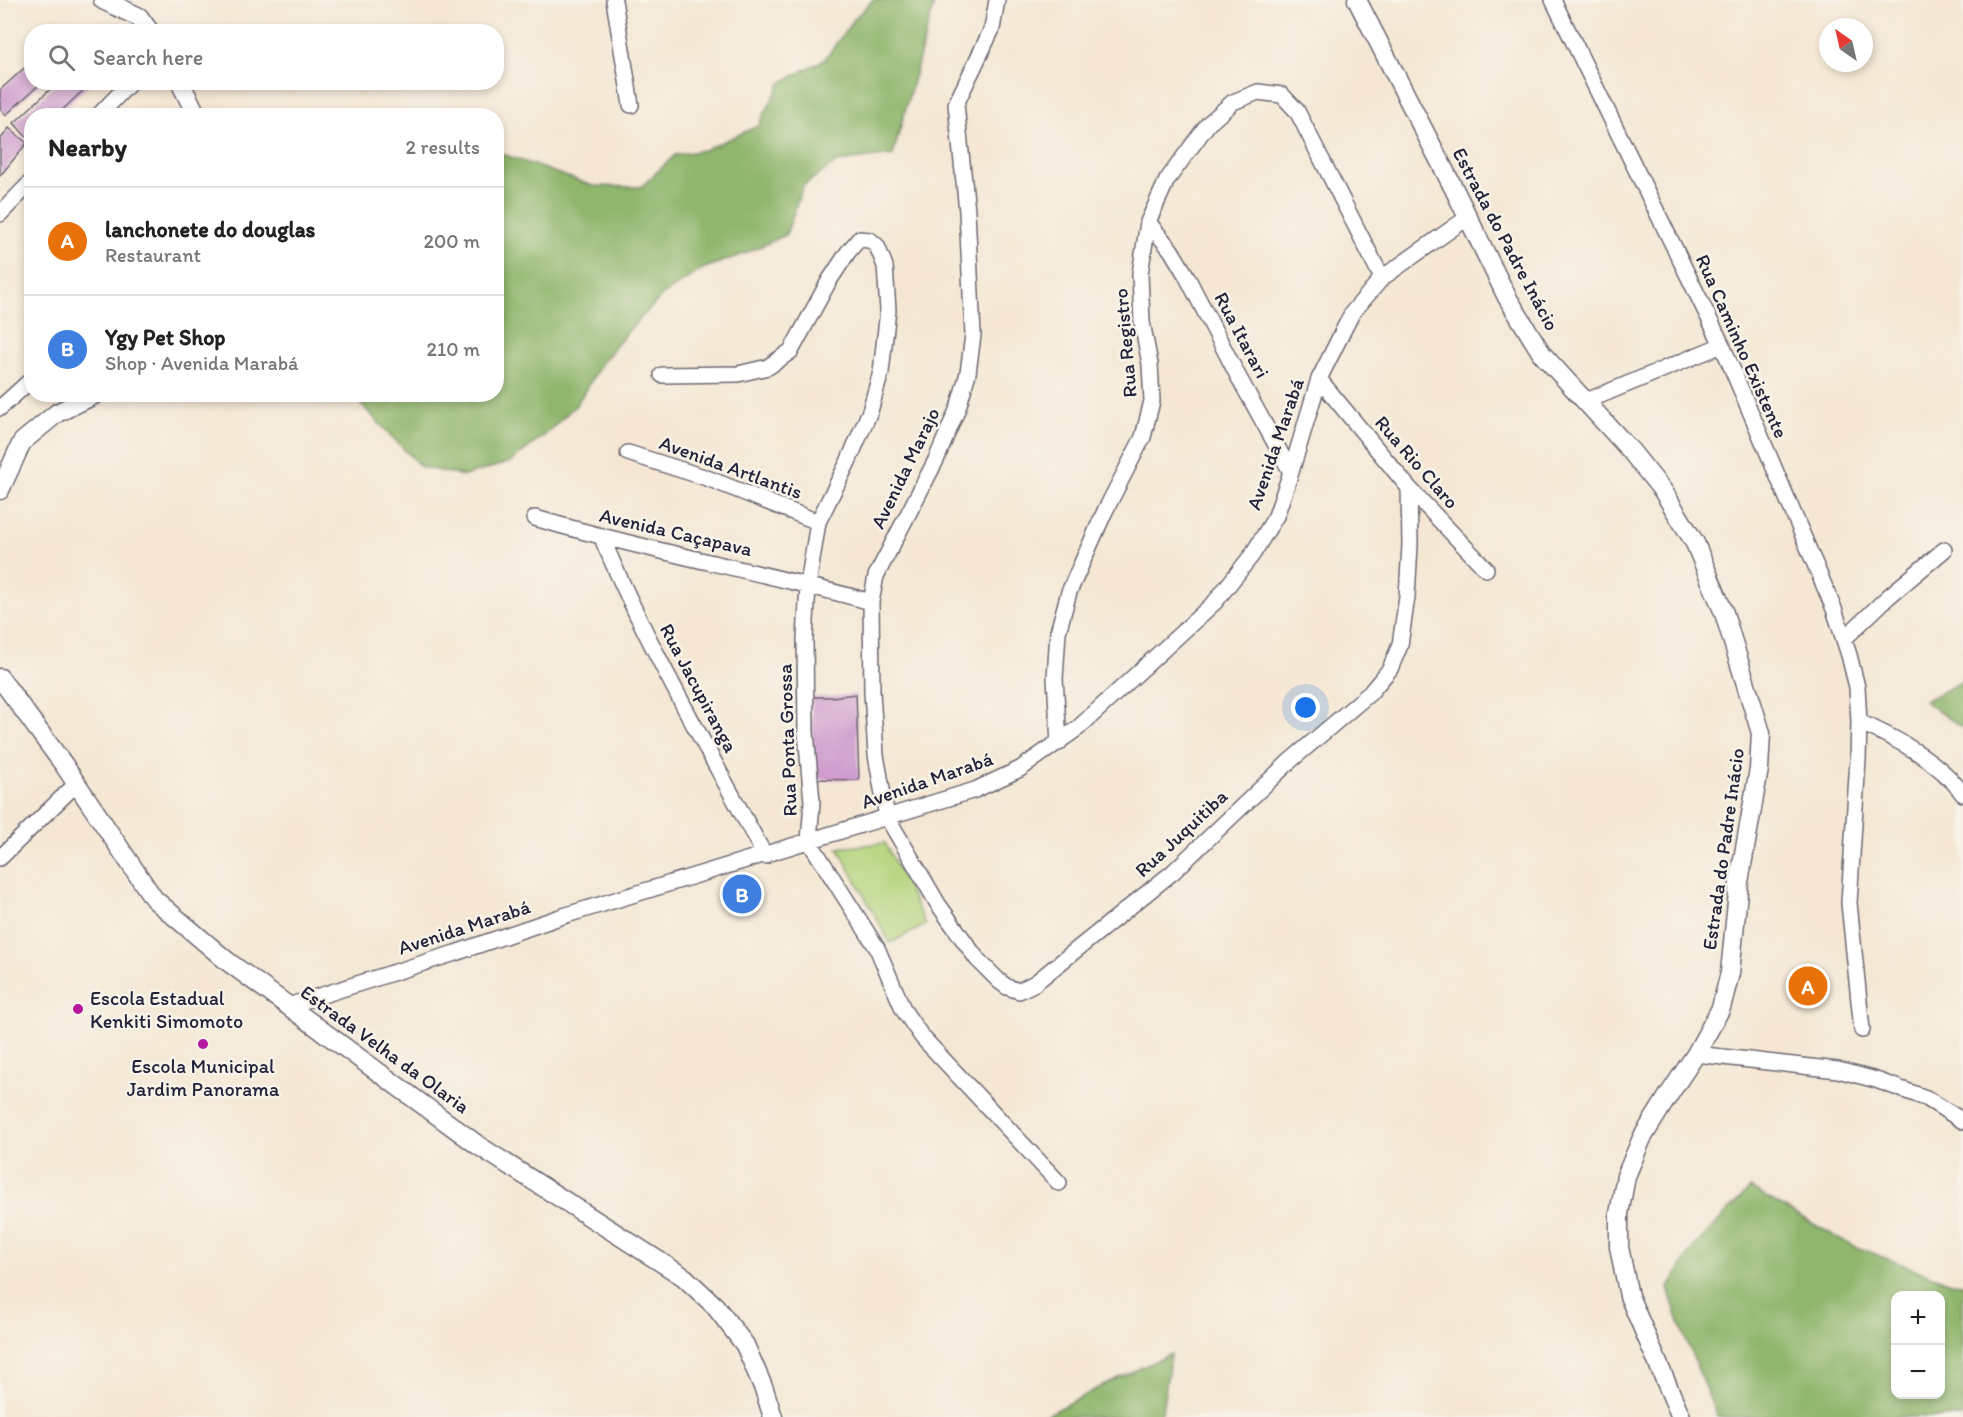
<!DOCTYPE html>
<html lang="en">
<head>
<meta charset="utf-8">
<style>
  :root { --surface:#fff; --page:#f6f6f6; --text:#222; --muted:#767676; --line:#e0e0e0; --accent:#b5179e }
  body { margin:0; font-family:Itim,sans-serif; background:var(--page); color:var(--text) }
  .controls { position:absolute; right:18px; bottom:18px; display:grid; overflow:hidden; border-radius:12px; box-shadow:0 3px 9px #0003 }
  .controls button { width:54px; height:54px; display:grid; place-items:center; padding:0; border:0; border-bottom:2px solid var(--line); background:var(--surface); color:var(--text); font:30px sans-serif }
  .compass { position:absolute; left:1819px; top:18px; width:54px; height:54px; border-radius:50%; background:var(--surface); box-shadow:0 3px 9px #0003; rotate:326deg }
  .you { position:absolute; left:1306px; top:708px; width:21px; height:21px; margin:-15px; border:4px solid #fff; border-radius:50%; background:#1a73e8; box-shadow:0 0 0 9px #1a73e833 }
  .badge { display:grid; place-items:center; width:39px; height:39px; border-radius:50%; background:var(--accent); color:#fff; font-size:20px; font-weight:700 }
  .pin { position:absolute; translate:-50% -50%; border:3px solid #fff; box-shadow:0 2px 6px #0006 }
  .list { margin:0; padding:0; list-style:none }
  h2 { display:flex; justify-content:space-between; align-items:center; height:78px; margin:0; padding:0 24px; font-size:26px }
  h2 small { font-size:20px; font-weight:400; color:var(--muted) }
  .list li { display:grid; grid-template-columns:39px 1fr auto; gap:18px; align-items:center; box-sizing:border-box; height:108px; padding:0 24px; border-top:2px solid var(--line) }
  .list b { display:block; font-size:22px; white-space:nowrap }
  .list p { margin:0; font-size:20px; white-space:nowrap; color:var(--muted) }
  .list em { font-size:20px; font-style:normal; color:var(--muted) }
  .icon { flex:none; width:33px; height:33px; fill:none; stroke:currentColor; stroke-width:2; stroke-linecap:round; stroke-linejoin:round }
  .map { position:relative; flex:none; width:1963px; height:1417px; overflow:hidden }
  .search { position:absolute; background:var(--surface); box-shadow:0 3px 9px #0003; left:24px; top:24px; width:480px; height:66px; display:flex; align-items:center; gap:15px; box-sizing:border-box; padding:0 21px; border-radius:24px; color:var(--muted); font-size:22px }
  .panel { position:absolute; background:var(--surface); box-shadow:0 3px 9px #0003; left:24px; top:108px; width:480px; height:294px; border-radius:24px }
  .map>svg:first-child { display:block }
</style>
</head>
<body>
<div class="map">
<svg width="1963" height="1417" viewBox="0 0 1963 1417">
  <rect width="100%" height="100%" fill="#f7f3e8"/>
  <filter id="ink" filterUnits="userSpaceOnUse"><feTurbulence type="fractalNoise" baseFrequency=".0167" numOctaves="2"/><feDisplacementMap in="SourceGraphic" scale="12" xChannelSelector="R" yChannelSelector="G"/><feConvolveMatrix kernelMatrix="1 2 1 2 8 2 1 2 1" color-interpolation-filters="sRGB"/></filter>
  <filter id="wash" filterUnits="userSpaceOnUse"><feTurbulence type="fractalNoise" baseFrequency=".008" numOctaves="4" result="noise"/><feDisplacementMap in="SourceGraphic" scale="24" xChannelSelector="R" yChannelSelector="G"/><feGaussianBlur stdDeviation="1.35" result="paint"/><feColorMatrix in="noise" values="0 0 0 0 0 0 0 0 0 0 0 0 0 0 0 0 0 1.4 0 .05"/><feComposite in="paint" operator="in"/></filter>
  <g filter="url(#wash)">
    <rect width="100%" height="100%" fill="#f5e7d4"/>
    <!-- green -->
    <path fill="#b4d47c" stroke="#6b7b5c" stroke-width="1.5" d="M 885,843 L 926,925 L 890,943 L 838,848 Z"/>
    <!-- forest -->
    <path fill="#8fb66c" stroke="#586c54" stroke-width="1.5" fill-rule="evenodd" d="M 873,0 L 935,0 L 893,155 L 837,162 L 803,186 L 786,235 L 746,253 L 702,269 L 663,295 L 630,329 L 601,364 L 577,404 L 545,435 L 510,462 L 464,476 L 421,467 L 352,395 L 496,394 L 497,152 L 593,186 L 641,187 L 675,155 L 704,150 L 758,126 L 781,83 L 825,59 L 854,19 Z
      M 1963,681 L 1963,728 L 1924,701 Z
      M 1750,1188 L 1849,1244 L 1951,1283 L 1963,1284 L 1963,1417 L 1717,1417 L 1680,1325 L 1668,1289 L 1692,1249 ZM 1896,1296 L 1940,1296 L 1940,1394 L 1896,1394 Z
      M 1171,1354 L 1161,1417 L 1043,1417 L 1118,1378 Z"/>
    <g id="blocks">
      <!-- building -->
      <path fill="#cd9acd" d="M 32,61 L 32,82 L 42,82 L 6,115 L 0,108 L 0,90 Z
        M 58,82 L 92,82 L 56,116 L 32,116 L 32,138 L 29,140 L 14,123 Z
        M 9,128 L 27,143 L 0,176 L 0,140 Z
        M 856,694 L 859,780 L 814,779 L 811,697 L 832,697 Z"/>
    </g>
  </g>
  <g filter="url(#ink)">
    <use href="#blocks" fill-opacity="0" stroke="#6c6771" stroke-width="1.5"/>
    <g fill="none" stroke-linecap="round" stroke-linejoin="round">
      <!-- minor casing -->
      <g stroke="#6c6771" stroke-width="18">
        <path id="minor" d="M 614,0 L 631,105
          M 997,0 L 992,29 L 956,104 L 967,211 L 973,335 L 968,373 L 958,408 L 936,460 L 876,576 L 871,602 L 872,692 L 876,755 L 887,817 L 938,904 L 977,959 L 999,981 L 1007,987 L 1019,991 L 1035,983 L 1173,872 L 1290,761 L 1370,693 L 1390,669 L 1400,645 L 1407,597 L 1410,545 L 1409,488
          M 1553,0 L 1722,345 L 1834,609 L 1849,655 L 1857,687 L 1859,722 L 1858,759 L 1849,903 L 1862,1030
          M 98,116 L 131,82
          M 0,214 L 32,181
          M 1148,222 L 1171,250 L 1186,275 L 1239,378 L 1291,472
          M 662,375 L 738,374 L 768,367 L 791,351 L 829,281 L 848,252 L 859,239 L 870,240 L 877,246 L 885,266 L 888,310 L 881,372 L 870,411 L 848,462 L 818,522 L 808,585 L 805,639 L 806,732 L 812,802 L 809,841 L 877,948 L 904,1011 L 922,1037 L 1059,1183
          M 1319,379 L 1409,488 L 1486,569
          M 1584,402 L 1722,345
          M 0,408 L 32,379
          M 628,453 L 707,478 L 818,522
          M 535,518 C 646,551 760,571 871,602
          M 602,538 C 648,647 709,751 765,856
          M 1844,639 L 1888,597 L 1944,550
          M 1859,722 C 1896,738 1938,760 1963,794
          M 1059,743 L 1055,678 L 1058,632 L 1069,592 L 1105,511 L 1143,437 L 1152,401 L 1150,364 L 1142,322 L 1140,274 L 1148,222 L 1167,180 L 1208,124 L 1233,102 L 1258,92 L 1282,95 L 1297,111 L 1382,278
          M 0,858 L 76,784
          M 288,1006 L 455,953 L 560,917 L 975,790 L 1020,769 L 1078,728 L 1215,602 L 1252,555 L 1276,516 L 1291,472 L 1319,379 L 1352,313 L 1382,278 L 1467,218
          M 1696,1054 L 1838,1070 L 1876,1080 L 1926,1098 L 1963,1121"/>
      </g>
      <!-- tertiary casing -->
      <g stroke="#6c6771" stroke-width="21">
        <path id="tertiary" d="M 103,0 L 139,17 L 150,32
          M 1357,0 L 1454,189 L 1507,297 L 1542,354 L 1630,450 L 1663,491 L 1695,543 L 1724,613 L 1761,733 L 1759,769 L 1739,882 L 1730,973 L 1721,1008 L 1696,1054 L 1670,1093 L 1642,1138 L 1626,1176 L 1619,1214 L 1619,1247 L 1629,1296 L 1681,1417
          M 180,82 L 197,116
          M 0,490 L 22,442 L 57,413 L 96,394
          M 0,678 L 64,765 L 154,899 L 227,961 L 479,1146 L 684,1277 L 715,1306 L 745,1345 L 764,1389 L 773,1417"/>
      </g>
      <!-- minor -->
      <use href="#minor" stroke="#fff" stroke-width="15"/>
      <!-- tertiary -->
      <use href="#tertiary" stroke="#fff" stroke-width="18"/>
    </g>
  </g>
  <!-- markers -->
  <g fill="#b5179e" stroke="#f7f3e8" stroke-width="2">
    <circle cx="78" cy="1009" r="6"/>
    <circle cx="203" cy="1044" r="6"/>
  </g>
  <g text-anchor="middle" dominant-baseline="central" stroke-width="5" stroke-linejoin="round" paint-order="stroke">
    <!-- street labels -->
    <g font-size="20" fill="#22223b" stroke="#f7f3e8">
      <text transform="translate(1506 239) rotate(62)">Estrada do Padre Inácio</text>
      <text transform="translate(1242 335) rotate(62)">Rua Itarari</text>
      <text transform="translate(1125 343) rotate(-95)">Rua Registro</text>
      <text transform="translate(1742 346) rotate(66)">Rua Caminho Existente</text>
      <text transform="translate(1275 444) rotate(-71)">Avenida Marabá</text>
      <text transform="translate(1417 462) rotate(49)">Rua Rio Claro</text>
      <text transform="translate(731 467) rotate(20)">Avenida Artlantis</text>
      <text transform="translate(905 468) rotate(-64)">Avenida Marajo</text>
      <text transform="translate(676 532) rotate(13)">Avenida Caçapava</text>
      <text transform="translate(699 688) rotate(62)">Rua Jacupiranga</text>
      <text transform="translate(787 740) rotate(-92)">Rua Ponta Grossa</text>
      <text transform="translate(927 780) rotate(-19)">Avenida Marabá</text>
      <text transform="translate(1181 833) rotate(-43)">Rua Juquitiba</text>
      <text transform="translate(1723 849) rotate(-82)">Estrada do Padre Inácio</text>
      <text transform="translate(464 927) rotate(-18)">Avenida Marabá</text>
      <text transform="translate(385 1049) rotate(36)">Estrada Velha da Olaria</text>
    </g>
    <!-- poi labels -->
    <g font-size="20" fill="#22223b" stroke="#f7f3e8" text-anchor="start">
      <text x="90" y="998">Escola Estadual<tspan x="90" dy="23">Kenkiti Simomoto</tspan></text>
      <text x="203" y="1066" text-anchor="middle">Escola Municipal<tspan x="203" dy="23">Jardim Panorama</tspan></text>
    </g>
  </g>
</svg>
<div class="controls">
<button>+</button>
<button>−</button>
</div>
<svg class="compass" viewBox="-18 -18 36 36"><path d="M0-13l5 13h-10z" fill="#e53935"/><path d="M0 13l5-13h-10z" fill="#767676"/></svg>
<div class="you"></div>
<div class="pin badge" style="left:1808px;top:986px;background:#e8710a">A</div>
<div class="pin badge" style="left:742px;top:894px;background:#3f7fe0">B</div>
<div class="search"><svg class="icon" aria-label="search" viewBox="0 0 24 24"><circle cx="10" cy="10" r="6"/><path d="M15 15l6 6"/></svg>Search here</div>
<section class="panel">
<h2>Nearby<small>2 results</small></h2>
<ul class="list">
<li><span class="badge" style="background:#e8710a">A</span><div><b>lanchonete do douglas</b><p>Restaurant</p></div><em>200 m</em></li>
<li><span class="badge" style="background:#3f7fe0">B</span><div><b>Ygy Pet Shop</b><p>Shop · Avenida Marabá</p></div><em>210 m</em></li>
</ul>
</section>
</div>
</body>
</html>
